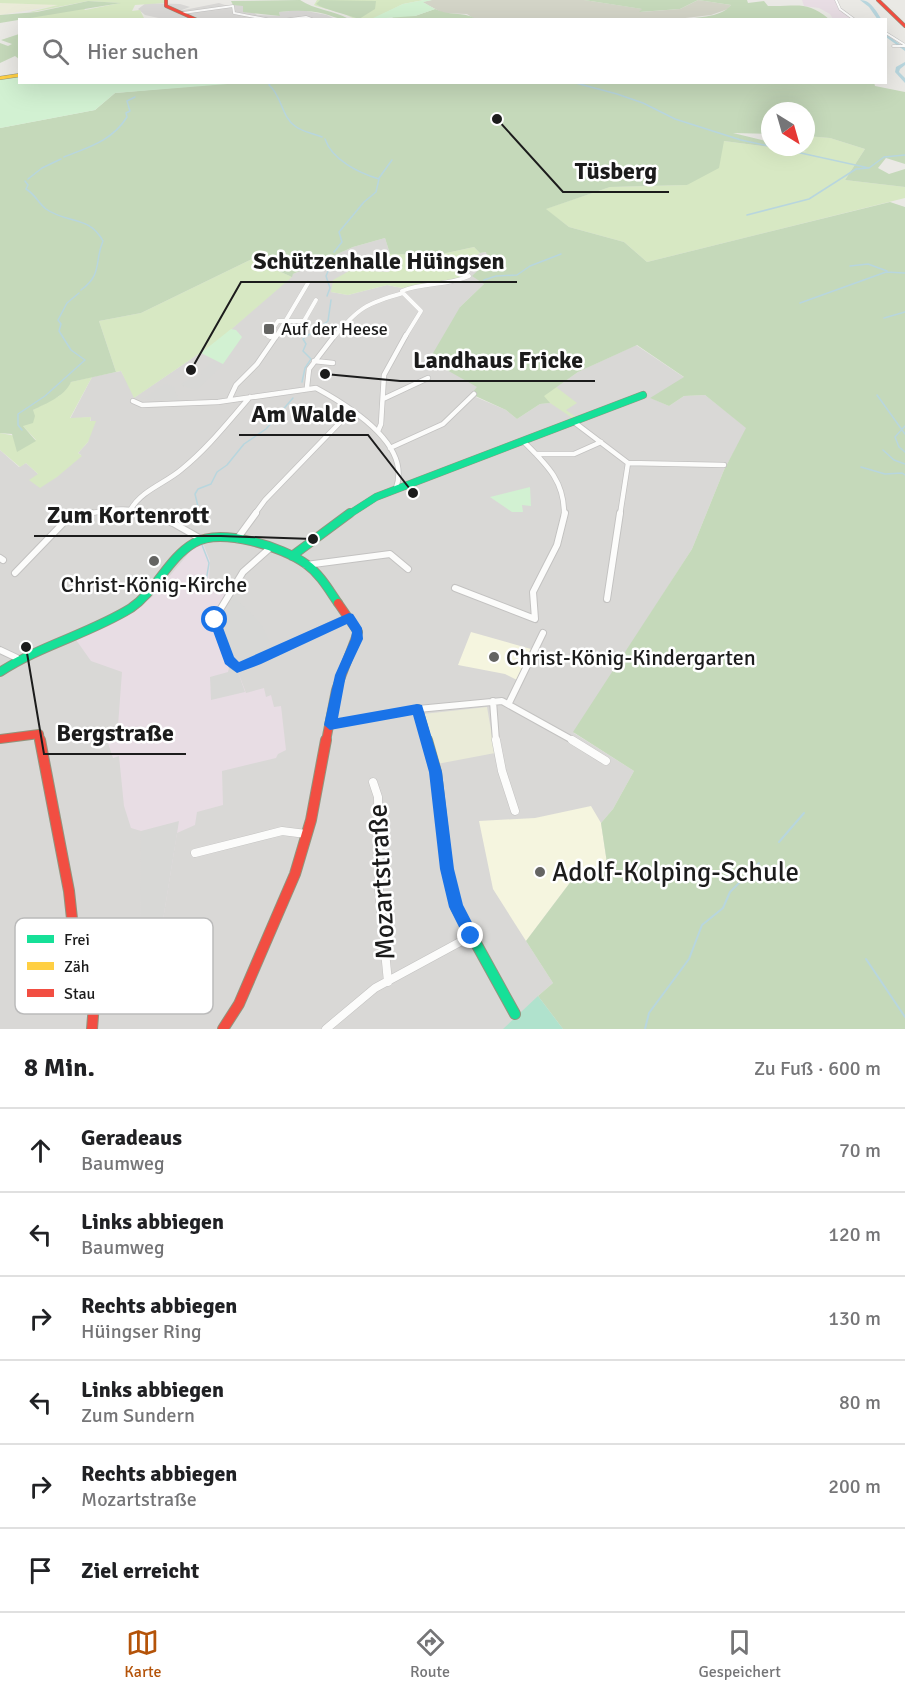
<!DOCTYPE html>
<html lang="de">
<head>
<meta charset="utf-8">
<style>
  :root { --surface:#fff; --page:#f2f2f2; --text:#202124; --muted:#757577; --line:#e0e0e0; --accent:#b45309 }
  body { margin:0; font-family:Signika,sans-serif; background:var(--page); color:var(--text) }
  .compass { position:absolute; left:761px; top:102px; width:54px; height:54px; border-radius:50%; background:var(--surface); box-shadow:0 6px 24px #0002; rotate:143deg }
  .stop { position:absolute; width:18px; height:18px; margin:-14px; border:4px solid #1a73e8; border-radius:50%; background:#fff }
  .stop.end { background:#1a73e8; border-color:#fff; box-shadow:0 2px 6px #0008 }
  .list { margin:0; padding:0; list-style:none }
  h2 { display:flex; justify-content:space-between; align-items:center; height:78px; margin:0; padding:0 24px; font-size:26px }
  h2 small { font-size:20px; font-weight:400; color:var(--muted) }
  .list li { display:grid; grid-template-columns:39px 1fr auto; gap:18px; align-items:center; box-sizing:border-box; height:84px; padding:0 24px; border-top:2px solid var(--line) }
  .list b { display:block; font-size:22px; white-space:nowrap }
  .list p { margin:0; font-size:20px; white-space:nowrap; color:var(--muted) }
  .list em { font-size:20px; font-style:normal; color:var(--muted) }
  .icon { flex:none; width:33px; height:33px; fill:none; stroke:currentColor; stroke-width:2; stroke-linecap:round; stroke-linejoin:round }
  .map { position:relative; flex:none; width:905px; height:1029px; overflow:hidden }
  .search { position:absolute; background:var(--surface); box-shadow:0 6px 24px #0002; left:18px; right:18px; top:18px; height:66px; display:flex; align-items:center; gap:15px; box-sizing:border-box; padding:0 21px; border-radius:0px; color:var(--muted); font-size:22px }
  .sheet { height:582px; background:var(--surface) }
  nav { display:flex; justify-content:space-around; align-items:center; box-sizing:border-box; height:84px; border-top:2px solid var(--line); background:var(--surface); font-size:16px; color:var(--muted) }
  nav a { display:grid; justify-items:center; gap:3px }
  nav .on { color:var(--accent) }
  .map>svg:first-child { display:block }
</style>
</head>
<body>
<div class="map">
<svg width="905" height="1029" viewBox="0 0 905 1029">
  <rect width="100%" height="100%" fill="#eae9e5"/>
  <!-- residential -->
  <path fill="#d9d8d6" d="M 146,3 L 180,4 L 190,7 L 179,11 L 219,3 L 225,5 L 243,5 L 257,15 L 280,16 L 279,12 L 301,10 L 327,15 L 335,19 L 163,19 L 145,15 L 138,9 Z
    M 385,238 L 390,254 L 389,272 L 351,270 L 331,292 L 348,295 L 387,285 L 402,288 L 458,268 L 480,253 L 487,252 L 488,260 L 479,272 L 485,283 L 460,307 L 478,387 L 471,395 L 506,410 L 517,419 L 540,404 L 549,403 L 543,396 L 578,372 L 636,345 L 685,378 L 651,398 L 669,406 L 684,396 L 705,395 L 747,428 L 724,470 L 692,549 L 574,733 L 634,771 L 613,809 L 601,823 L 607,863 L 572,880 L 526,941 L 553,983 L 538,996 L 563,1029 L 0,1029 L 0,450 L 19,467 L 26,463 L 38,474 L 81,455 L 78,453 L 88,442 L 91,417 L 70,419 L 92,377 L 121,371 L 135,397 L 219,340 L 293,274 L 353,247 Z"/>
  <!-- industrial -->
  <path fill="#e8dde4" d="M 802,0 L 836,0 L 840,9 L 855,19 L 833,19 L 830,14 L 819,8 L 804,6 Z
    M 203,543 L 210,561 L 209,582 L 211,586 L 228,595 L 212,617 L 215,635 L 229,668 L 238,672 L 246,693 L 264,688 L 266,697 L 271,695 L 274,707 L 281,706 L 286,750 L 278,754 L 276,758 L 222,771 L 223,805 L 197,812 L 195,825 L 177,833 L 153,982 L 125,986 L 140,918 L 142,868 L 141,831 L 131,828 L 124,806 L 119,756 L 113,758 L 108,743 L 117,739 L 122,672 L 91,661 L 74,637 L 121,616 L 152,597 L 194,547 Z"/>
  <!-- education -->
  <path fill="#f5f5df" d="M 471,632 L 531,649 L 517,680 L 505,674 L 458,665 Z
    M 591,806 L 601,823 L 607,863 L 572,880 L 526,941 L 493,889 L 479,821 L 535,818 Z"/>
  <!-- religious -->
  <path fill="#d8d8d6" d="M 214,360 L 223,365 L 197,390 L 180,385 L 193,376 L 197,377 L 202,374 L 200,372 Z
    M 166,383 L 174,387 L 179,401 L 142,399 Z
    M 234,596 L 261,624 L 274,649 L 243,663 L 235,659 L 219,621 Z
    M 229,668 L 238,672 L 245,692 L 211,700 L 210,677 L 228,672 Z
    M 179,821 L 153,982 L 125,986 L 140,918 L 141,831 Z"/>
  <!-- construction -->
  <path fill="#d3d4c7" d="M 432,0 L 584,0 L 643,9 L 641,12 L 680,9 L 698,0 L 731,5 L 728,9 L 711,15 L 677,19 L 476,20 L 467,14 L 443,13 L 422,2 Z"/>
  <!-- farmland -->
  <path fill="#eaebd8" d="M 0,3 L 34,3 L 61,5 L 0,15 Z
    M 487,707 L 495,753 L 437,764 L 423,714 Z"/>
  <!-- grass -->
  <path fill="#d7e8c3" d="M 0,0 L 165,0 L 164,3 L 135,5 L 132,11 L 140,10 L 145,20 L 22,19 L 83,7 L 85,10 L 120,3 L 88,1 L 33,12 L 30,12 L 58,5 L 0,3 Z
    M 317,0 L 424,0 L 403,4 L 371,20 L 355,19 L 342,13 L 316,6 L 314,5 Z
    M 806,136 L 830,138 L 865,149 L 845,180 L 905,187 L 905,198 L 647,262 L 624,242 L 569,227 L 545,209 L 610,187 L 687,185 L 724,141 L 807,152 L 792,147 L 806,147 Z
    M 474,247 L 480,253 L 459,267 L 465,273 L 462,278 L 402,288 L 387,285 L 348,295 L 331,292 L 333,280 L 351,270 L 389,272 L 390,254 L 437,255 Z
    M 252,259 L 292,277 L 219,340 L 134,398 L 121,371 L 116,372 L 99,321 L 141,313 Z
    M 92,377 L 70,418 L 91,417 L 90,421 L 96,421 L 88,442 L 78,453 L 82,456 L 57,477 L 40,488 L 29,480 L 38,474 L 26,463 L 20,467 L 0,450 L 0,433 L 36,440 L 22,425 L 33,410 L 59,396 L 71,382 Z
    M 556,387 L 577,403 L 566,410 L 577,418 L 574,419 L 550,403 L 543,396 Z"/>
  <!-- forest -->
  <path fill="#c5d9ba" d="M 300,0 C 315,10 333,10 349,19 C 339,19 334,17 325,14 C 310,10 295,10 279,12 L 280,16 L 243,12 L 243,6 L 233,5 L 231,1 Z
    M 320,0 L 376,1 L 375,9 L 359,19 C 347,14 325,10 316,4 Z
    M 584,0 L 747,0 L 748,3 L 764,1 L 768,6 C 797,7 806,0 829,19 L 677,19 C 692,18 722,18 731,5 L 698,0 L 680,9 L 639,12 L 642,9 Z
    M 88,1 L 121,3 L 0,23 L 0,15 L 37,12 Z
    M 435,9 C 448,16 463,11 476,19 L 392,20 L 393,16 L 415,16 Z
    M 19,34 L 19,59 L 15,56 L 0,63 L 0,43 L 8,46 L 12,44 L 1,40 Z
    M 240,82 L 874,82 L 875,86 L 905,92 L 905,164 L 886,158 L 878,168 L 889,174 L 905,169 L 905,187 L 845,180 L 865,149 L 830,138 L 806,136 L 806,111 L 770,111 L 770,134 L 733,133 L 770,142 L 770,147 L 724,141 L 719,168 L 687,185 L 610,187 L 546,209 L 569,227 L 624,242 L 647,262 L 890,202 L 905,207 L 905,1029 L 563,1029 L 538,996 L 553,983 L 526,941 L 572,880 L 607,863 L 601,823 L 613,809 L 634,771 L 573,732 L 692,549 L 724,470 L 746,428 L 705,395 L 684,396 L 669,406 L 650,398 L 684,377 L 637,345 L 578,372 L 544,396 L 550,403 L 540,404 L 517,419 L 506,410 L 471,394 L 477,387 L 429,360 L 460,307 L 484,284 L 472,276 L 488,261 L 486,252 L 480,253 L 474,247 L 437,255 L 390,254 L 385,238 L 353,247 L 293,274 L 292,277 L 252,259 L 141,313 L 99,321 L 116,372 L 71,382 C 64,397 47,403 33,410 L 35,416 L 33,423 L 23,426 L 36,441 L 17,452 L 12,434 L 0,433 L 0,128 L 95,110 L 115,93 Z"/>
  <!-- park -->
  <path fill="#d2f1d2" d="M 424,0 L 432,0 L 423,2 L 435,9 L 415,16 L 371,19 L 403,4 Z
    M 19,75 L 20,82 L 240,83 L 115,93 L 95,110 L 0,128 L 0,79 Z
    M 231,329 L 236,330 L 242,337 L 223,364 L 201,353 Z
    M 530,487 L 531,506 L 522,505 L 523,512 L 512,512 L 490,497 Z"/>
  <!-- pitch -->
  <path fill="#b0e2cd" d="M 538,996 L 563,1029 L 503,1029 Z"/>
  <g fill="none" stroke-linecap="round" stroke-linejoin="round">
    <!-- stream-far1 -->
    <path stroke="#b8d6de" stroke-width="1.5" d="M 271,82 L 269,85 C 282,96 281,116 295,126 C 302,132 313,133 322,137
      M 572,82 L 617,94 L 643,103 L 675,119 L 741,140 L 869,168
      M 325,139 C 332,160 359,173 379,179 L 376,192 L 364,202 L 339,232 L 342,242 L 334,252
      M 64,157 C 89,147 112,141 127,117 L 126,113 L 130,111 L 127,101 L 135,97
      M 379,178 L 392,160
      M 28,179 L 42,168 L 61,159
      M 25,181 L 28,185 L 26,189 C 35,194 38,203 46,209 C 67,224 89,215 103,241 C 94,262 103,274 81,290
      M 747,215 L 809,199 L 856,169 L 869,168 L 884,157 L 905,155
      M 850,266 L 868,264 L 887,271
      M 484,280 L 496,276 L 517,275 L 530,266 L 561,254
      M 327,296 L 330,288 L 326,276 L 329,269
      M 800,303 L 886,272 L 905,273
      M 884,318 L 905,312
      M 302,382 L 305,368 L 311,359 L 303,351 L 306,344 L 303,339 L 328,321 L 331,300
      M 877,395 L 905,434
      M 905,426 L 895,437 L 899,447 L 905,452
      M 22,430 L 18,425 L 18,414 L 45,396 L 85,360 L 71,350 L 59,331 L 61,324 L 58,320 L 67,303 L 79,293
      M 883,450 L 894,460 L 905,464
      M 861,467 L 885,474 L 902,473 L 905,475
      M 202,523 L 195,494 L 198,489 L 211,484 L 217,472 L 227,465 L 244,444 L 266,429 L 293,398
      M 202,545 L 209,563 L 206,581"/>
    <!-- stream -->
    <path stroke="#b8d6de" stroke-width="2" d="M 779,842 L 804,813
      M 866,959 L 905,1017
      M 645,1029 L 649,1013 L 689,959 L 702,925 L 723,908 L 730,892 L 759,863"/>
    <!-- river -->
    <path fill="#b8d6de" fill-rule="evenodd" d="M 860,0 C 871,0 876,11 882,20 L 878,20 L 869,7 Z
      M 886,34 L 905,48 L 905,51 L 886,37 Z
      M 905,62 L 905,65 L 900,69 L 899,72 L 905,78 L 905,83 L 895,72 L 896,67 Z"/>
    <!-- street-far4 casing -->
    <g stroke="#c3c2c1" stroke-width="3">
      <path id="street-far4" d="M 836,0 L 840,9 L 855,20
        M 183,13 L 233,6 L 234,13 L 271,20
        M 283,20 L 306,17 L 314,20
        M 886,33 L 905,45
        M 893,46 L 905,46"/>
    </g>
    <!-- street-far3 casing -->
    <g stroke="#c3c2c1" stroke-width="4.5">
      <path id="street-far3" d="M 403,293 L 402,291 C 424,282 448,286 469,276
        M 403,293 L 421,311 L 405,337
        M 270,337 L 268,336 L 278,321 L 304,321 L 316,300
        M 276,337 L 308,283
        M 334,337 C 358,308 367,303 403,293"/>
    </g>
    <!-- street-far2 casing -->
    <g stroke="#c3c2c1" stroke-width="6">
      <path id="street-far2" d="M 269,335 L 275,338
        M 314,361 L 333,363
        M 307,387 L 309,369 L 335,335
        M 383,399 L 428,378
        M 229,400 L 236,385 L 257,364 L 277,335
        M 133,401 L 142,405 L 218,402 L 316,388 C 349,406 412,444 396,488
        M 574,422 L 628,463 L 724,465
        M 378,431 L 381,424 L 384,375 L 406,335
        M 524,442 C 546,464 565,481 564,515
        M 390,448 L 443,424 L 474,394
        M 536,454 L 574,454 L 601,442
        M 131,509 C 142,490 166,483 182,469 C 208,448 228,422 250,397
        M 80,515 C 104,511 129,505 152,515
        M 254,515 L 265,500 L 351,411
        M 620,515 L 628,463"/>
    </g>
    <!-- street-far1 casing -->
    <g stroke="#c3c2c1" stroke-width="8">
      <path id="street-far1" d="M 148,513 L 173,523 L 201,539
        M 237,539 L 256,513
        M 270,548 L 243,572 L 215,618 L 232,665 L 237,668 L 246,665 L 349,617
        M 0,558 L 3,560
        M 306,565 L 390,554 L 408,569
        M 15,573 L 70,516 L 91,513
        M 455,588 L 535,619 L 533,592 L 557,545 L 565,513
        M 607,599 L 620,513
        M 0,650 L 17,658
        M 493,701 L 496,741
        M 509,703 L 543,633
        M 330,725 L 418,709 L 502,701 L 574,741"/>
    </g>
    <!-- street casing -->
    <g stroke="#c3c2c1" stroke-width="9">
      <path id="street" d="M 496,740 L 502,771 L 515,811
        M 572,740 L 606,761
        M 373,782 L 378,797 L 379,890 L 388,982
        M 195,853 L 282,831 L 306,834
        M 326,1029 L 375,988 L 471,936"/>
    </g>
    <!-- fast-far2 casing -->
    <g stroke="#91947d" stroke-width="8">
      <path id="fast-far2" d="M 348,515 L 376,497 L 643,395"/>
    </g>
    <!-- fast-far1 casing -->
    <g stroke="#91947d" stroke-width="10">
      <path id="fast-far1" d="M 292,556 L 350,513
        M 0,672 C 41,645 89,634 131,608 C 156,591 168,558 194,543 C 221,527 283,547 306,564 C 320,574 329,590 338,603
        M 418,709 L 427,741"/>
    </g>
    <!-- fast casing -->
    <g stroke="#91947d" stroke-width="12">
      <path id="fast" d="M 427,740 L 436,772 L 447,869 L 456,907 L 515,1014"/>
    </g>
    <!-- slow casing -->
    <g stroke="#91947d" stroke-width="4">
      <path id="slow" d="M 0,78 L 20,75"/>
    </g>
    <!-- jam-far2 casing -->
    <g stroke="#91947d" stroke-width="4">
      <path id="jam-far2" d="M 166,0 L 166,6 L 197,20
        M 878,0 L 905,26"/>
    </g>
    <!-- jam-far1 casing -->
    <g stroke="#91947d" stroke-width="10">
      <path id="jam-far1" d="M 0,739 L 39,734 L 40,741
        M 326,741 L 336,690 L 358,632 L 338,603"/>
    </g>
    <!-- jam casing -->
    <g stroke="#91947d" stroke-width="12">
      <path id="jam" d="M 40,740 L 69,891 L 73,928 L 94,1004 L 92,1029
        M 223,1029 L 239,1004 L 295,874 L 311,820 L 326,740"/>
    </g>
    <!-- street-far4 -->
    <use href="#street-far4" stroke="#fcfcfb" stroke-width="2"/>
    <!-- street-far3 -->
    <use href="#street-far3" stroke="#fcfcfb" stroke-width="4"/>
    <!-- street-far2 -->
    <use href="#street-far2" stroke="#fcfcfb" stroke-width="4.5"/>
    <!-- street-far1 -->
    <use href="#street-far1" stroke="#fcfcfb" stroke-width="6"/>
    <!-- street -->
    <use href="#street" stroke="#fcfcfb" stroke-width="8"/>
    <!-- fast-far2 -->
    <use href="#fast-far2" stroke="#16e098" stroke-width="7"/>
    <!-- fast-far1 -->
    <use href="#fast-far1" stroke="#16e098" stroke-width="8"/>
    <!-- fast -->
    <use href="#fast" stroke="#16e098" stroke-width="10"/>
    <!-- slow -->
    <use href="#slow" stroke="#ffcf43" stroke-width="3"/>
    <!-- jam-far2 -->
    <use href="#jam-far2" stroke="#f24e42" stroke-width="3"/>
    <!-- jam-far1 -->
    <use href="#jam-far1" stroke="#f24e42" stroke-width="8"/>
    <!-- jam -->
    <use href="#jam" stroke="#f24e42" stroke-width="10"/>
  </g>
  <!-- route -->
  <path fill="#1a73e8" d="M 349,613 L 353,614 L 362,628 L 363,639 L 346,675 L 338,718 L 417,704 L 422,705 L 442,772 L 454,869 L 463,905 L 479,936 L 476,941 L 471,944 L 466,941 L 449,907 L 440,869 L 429,772 L 413,715 L 330,730 L 324,725 L 335,675 L 351,639 L 352,632 L 347,624 L 261,664 L 237,673 L 225,664 L 209,620 L 211,617 L 219,617 L 234,657 L 239,662 Z"/>
  <!-- markers -->
  <g fill="#646462" stroke="#fff" stroke-width="2">
    <rect x="263" y="323" width="12" height="12" rx="3"/>
    <circle cx="154" cy="561" r="6"/>
    <circle cx="494" cy="657" r="6"/>
    <circle cx="540" cy="872" r="6"/>
  </g>
  <g text-anchor="middle" dominant-baseline="central" stroke-width="5" stroke-linejoin="round" paint-order="stroke">
    <!-- far-poi labels -->
    <g font-size="18" fill="#1c1c1c" stroke="#fff" text-anchor="start">
      <text x="281" y="329">Auf der Heese</text>
    </g>
    <!-- poi labels -->
    <g font-size="22" fill="#1c1c1c" stroke="#fff">
      <text x="154" y="584">Christ-König-Kirche</text>
      <text x="506" y="657" text-anchor="start">Christ-König-Kindergarten</text>
    </g>
    <!-- near-poi labels -->
    <g font-size="27" fill="#1c1c1c" stroke="#fff" text-anchor="start">
      <text x="552" y="872">Adolf-Kolping-Schule</text>
    </g>
    <!-- near-street labels -->
    <g font-size="27" fill="#1c1c1c" stroke="#fff">
      <text transform="translate(382 882) rotate(-93)">Mozartstraße</text>
    </g>
  </g>
  <!-- legend -->
  <rect x="15" y="918" width="198" height="96" rx="9" fill="#fff" stroke="#bbb" stroke-width="1.5"/>
  <rect x="27" y="935" width="27" height="8" fill="#16e098"/>
  <rect x="27" y="962" width="27" height="8" fill="#ffcf43"/>
  <rect x="27" y="989" width="27" height="8" fill="#f24e42"/>
  <g font-size="16" fill="#1c1c1c">
    <text x="64" y="945">Frei</text>
    <text x="64" y="972">Zäh</text>
    <text x="64" y="999">Stau</text>
  </g>
  <!-- callouts -->
  <path fill="none" stroke="#1c1c1c" stroke-width="2" d="M497 119L563 192H669M191 370L241 282H517M325 374L400 381H595M413 493L368 435H239M313 539L221 536H34M26 647L44 754H186"/>
  <g fill="#1c1c1c" stroke="#fff" stroke-width="2">
    <circle cx="497" cy="119" r="6"/>
    <circle cx="191" cy="370" r="6"/>
    <circle cx="325" cy="374" r="6"/>
    <circle cx="413" cy="493" r="6"/>
    <circle cx="313" cy="539" r="6"/>
    <circle cx="26" cy="647" r="6"/>
  </g>
  <g font-size="24" text-anchor="middle" font-weight="bold" fill="#1c1c1c" stroke="#fff" stroke-width="5" stroke-linejoin="round" paint-order="stroke">
    <text x="616" y="179">Tüsberg</text>
    <text x="379" y="269">Schützenhalle Hüingsen</text>
    <text x="498" y="368">Landhaus Fricke</text>
    <text x="304" y="422">Am Walde</text>
    <text x="128" y="523">Zum Kortenrott</text>
    <text x="115" y="741">Bergstraße</text>
  </g>
</svg>
<svg class="compass" viewBox="-18 -18 36 36"><path d="M0-13l5 13h-10z" fill="#e53935"/><path d="M0 13l5-13h-10z" fill="#757577"/></svg>
<div class="stop" style="left:215px;top:620px"></div>
<div class="stop end" style="left:471px;top:936px"></div>
<div class="search"><svg class="icon" aria-label="search" viewBox="0 0 24 24"><circle cx="10" cy="10" r="6"/><path d="M15 15l6 6"/></svg>Hier suchen</div>
</div>
<section class="sheet">
<h2>8 Min.<small>Zu Fuß · 600 m</small></h2>
<ul class="list">
<li><svg class="icon" aria-label="ahead" viewBox="0 0 24 24"><path d="M12 20V5M6 11l6-6 6 6"/></svg><div><b>Geradeaus</b><p>Baumweg</p></div><em>70 m</em></li>
<li><svg class="icon" aria-label="left" viewBox="0 0 24 24"><path d="M17 20v-9H6M10 6l-5 5 5 5"/></svg><div><b>Links abbiegen</b><p>Baumweg</p></div><em>120 m</em></li>
<li><svg class="icon" aria-label="right" viewBox="0 0 24 24"><path d="M7 20v-9h11M14 6l5 5-5 5"/></svg><div><b>Rechts abbiegen</b><p>Hüingser Ring</p></div><em>130 m</em></li>
<li><svg class="icon" aria-label="left" viewBox="0 0 24 24"><path d="M17 20v-9H6M10 6l-5 5 5 5"/></svg><div><b>Links abbiegen</b><p>Zum Sundern</p></div><em>80 m</em></li>
<li><svg class="icon" aria-label="right" viewBox="0 0 24 24"><path d="M7 20v-9h11M14 6l5 5-5 5"/></svg><div><b>Rechts abbiegen</b><p>Mozartstraße</p></div><em>200 m</em></li>
<li><svg class="icon" aria-label="arrive" viewBox="0 0 24 24"><path d="M6 21V4h12l-3 4 3 4H6"/></svg><div><b>Ziel erreicht</b></div></li>
</ul>
</section>
<nav>
<a class="on"><svg class="icon" aria-label="map" viewBox="0 0 24 24"><path d="M3 6l6-2 6 2 6-2v14l-6 2-6-2-6 2zM9 4v14M15 6v14"/></svg>Karte</a>
<a><svg class="icon" aria-label="directions" viewBox="0 0 24 24"><path d="M12 3l9 9-9 9-9-9zM9 14v-3h6M13 9l2 2-2 2"/></svg>Route</a>
<a><svg class="icon" aria-label="saved" viewBox="0 0 24 24"><path d="M7 4h10v16l-5-4-5 4z"/></svg>Gespeichert</a>
</nav>
</body>
</html>
